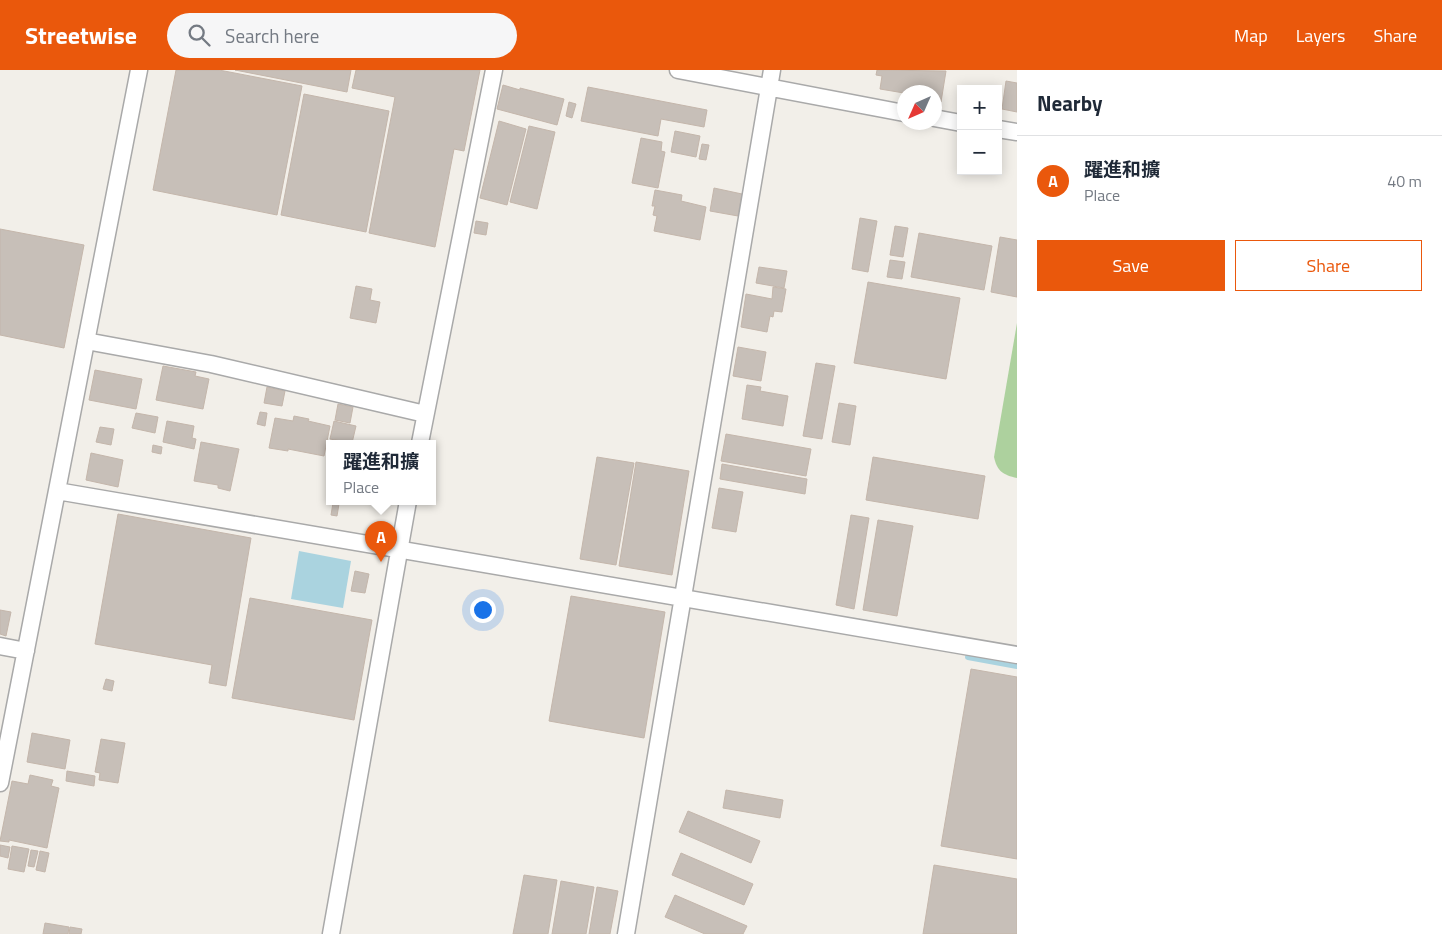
<!DOCTYPE html>
<html lang="en">
<head>
<meta charset="utf-8">
<style>
  :root { --surface:#fff; --page:#f6f6f7; --text:#1f2937; --muted:#747a83; --line:#e0e1e3; --accent:#ea580c }
  body { margin:0; font-family:"Titillium Web","Noto Sans JP",sans-serif; background:var(--page); color:var(--text) }
  .controls { position:absolute; right:15px; top:15px; display:grid; overflow:hidden; border-radius:0px; box-shadow:0 2px 12px #0003 }
  .controls button { width:45px; height:45px; display:grid; place-items:center; padding:0; border:0; border-bottom:1px solid var(--line); background:var(--surface); color:var(--text); font:25px sans-serif }
  .compass { position:absolute; left:897px; top:15px; width:45px; height:45px; border-radius:50%; background:var(--surface); box-shadow:0 2px 12px #0003; rotate:225deg }
  .you { position:absolute; left:482px; top:539px; width:18px; height:18px; margin:-12px; border:4px solid #fff; border-radius:50%; background:#1a73e8; box-shadow:0 0 0 8px #1a73e833 }
  .badge { display:grid; place-items:center; width:32px; height:32px; border-radius:50%; background:var(--accent); color:#fff; font-size:16px; font-weight:700 }
  .pin { position:absolute; translate:-50% -41px; filter:drop-shadow(0 1px 2px #0008) }
  .pin::after { content:''; position:absolute; top:26px; width:18px; height:15px; background:inherit; clip-path:polygon(0 0,100% 0,50% 100%) }
  .popup { position:absolute; left:326px; top:370px; width:110px; height:65px; box-sizing:border-box; display:grid; place-content:center; border-radius:0px; background:var(--surface); filter:drop-shadow(0 1px 4px #0005); font-size:16px; white-space:nowrap; color:var(--muted) }
  .popup b { font-size:19px; color:var(--text) }
  .popup::after { content:''; position:absolute; left:50%; top:100%; margin-left:-10px; border:10px solid transparent; border-top-color:var(--surface) }
  .list { margin:0; padding:0; list-style:none }
  h2 { display:flex; justify-content:space-between; align-items:center; height:65px; margin:0; padding:0 20px; font-size:21px }
  h2 small { font-size:16px; font-weight:400; color:var(--muted) }
  .list li { display:grid; grid-template-columns:32px 1fr auto; gap:15px; align-items:center; box-sizing:border-box; height:90px; padding:0 20px; border-top:1px solid var(--line) }
  .list b { display:block; font-size:19px; white-space:nowrap }
  .list p { margin:0; font-size:16px; white-space:nowrap; color:var(--muted) }
  .list em { font-size:16px; font-style:normal; color:var(--muted) }
  .actions { display:flex; gap:10px; padding:15px 20px }
  .actions a { flex:1; padding:11px 0; border:1px solid var(--accent); border-radius:0px; text-align:center; font-size:18px; color:var(--accent) }
  .actions .main { background:var(--accent); color:#fff }
  .icon { flex:none; width:28px; height:28px; fill:none; stroke:currentColor; stroke-width:2; stroke-linecap:round; stroke-linejoin:round }
  .map { position:relative; flex:none; width:1017px; height:864px; overflow:hidden }
  header { display:flex; align-items:center; gap:30px; box-sizing:border-box; height:70px; padding:0 25px; background:var(--accent); color:#fff }
  header strong { font-size:24px }
  nav { display:flex; gap:28px; margin-inline-start:auto; font-size:18px }
  .search { width:350px; height:45px; background:var(--page); display:flex; align-items:center; gap:12px; box-sizing:border-box; padding:0 18px; border-radius:28px; color:var(--muted); font-size:19px }
  main { display:flex }
  aside { flex:1; background:var(--surface) }
  .map>svg:first-child { display:block }
</style>
</head>
<body>
<header>
<strong>Streetwise</strong>
<div class="search"><svg class="icon" aria-label="search" viewBox="0 0 24 24"><circle cx="10" cy="10" r="6"/><path d="M15 15l6 6"/></svg>Search here</div>
<nav><a>Map</a><a>Layers</a><a>Share</a></nav>
</header>
<main>
<div class="map">
<svg width="1017" height="864" viewBox="0 0 1017 864">
  <rect width="100%" height="100%" fill="#f2efe9"/>
  <!-- forest -->
  <path fill="#add19e" d="M 1017,253 L 1017,408 C 1003,405 997,401 994,387 Z"/>
  <!-- water -->
  <path fill="#aad3df" d="M 299,481 L 351,491 L 343,538 L 291,529 Z"/>
  <g fill="none" stroke-linecap="round" stroke-linejoin="round">
    <!-- stream -->
    <path stroke="#aad3df" stroke-width="6" d="M 968,587 L 1017,596"/>
  </g>
  <!-- building -->
  <path fill="#c7bfb8" stroke="#c4b6ab" d="M 176,0 L 219,0 L 302,16 L 277,145 L 153,120 Z
    M 235,0 L 351,0 L 347,22 Z
    M 356,0 L 480,0 L 464,81 L 454,79 L 435,177 L 369,163 L 395,27 L 352,18 Z
    M 877,0 L 946,1 L 941,32 L 934,31 L 934,22 L 904,22 L 904,26 L 904,23 L 880,19 L 882,6 L 876,5 Z
    M 1006,11 L 1017,13 L 1017,42 L 1002,39 Z
    M 503,15 L 520,20 L 520,18 L 564,29 L 557,55 L 497,39 Z
    M 588,17 L 707,40 L 704,57 L 661,49 L 658,66 L 581,51 Z
    M 304,24 L 389,41 L 366,162 L 281,145 Z
    M 569,32 L 576,34 L 572,48 L 566,46 Z
    M 499,51 L 526,59 L 507,135 L 480,128 Z
    M 529,56 L 555,62 L 537,139 L 510,132 Z
    M 675,61 L 700,66 L 696,87 L 671,82 Z
    M 641,68 L 662,72 L 661,81 L 665,82 L 658,118 L 632,113 Z
    M 702,74 L 709,75 L 706,90 L 699,89 Z
    M 714,118 L 742,124 L 738,146 L 710,141 Z
    M 655,120 L 682,125 L 681,131 L 706,137 L 700,170 L 654,161 L 657,146 L 653,145 L 655,136 L 652,136 Z
    M 860,148 L 877,151 L 868,202 L 852,199 Z
    M 476,151 L 488,153 L 486,165 L 474,163 Z
    M 895,156 L 908,158 L 903,187 L 890,185 Z
    M 0,159 L 84,175 L 64,278 L 0,265 Z
    M 919,163 L 992,176 L 984,220 L 911,207 Z
    M 1000,167 L 1017,170 L 1017,227 L 991,222 Z
    M 890,190 L 905,192 L 902,209 L 887,207 Z
    M 759,197 L 787,201 L 784,218 L 756,213 Z
    M 868,212 L 960,228 L 946,309 L 854,293 Z
    M 356,216 L 372,219 L 370,230 L 380,232 L 376,253 L 350,248 Z
    M 773,217 L 786,219 L 782,242 L 774,241 L 773,247 L 770,246 L 767,262 L 741,257 L 746,224 L 772,229 Z
    M 738,277 L 766,282 L 761,311 L 733,306 Z
    M 816,293 L 835,296 L 822,369 L 803,366 Z
    M 163,296 L 196,302 L 195,306 L 209,309 L 203,339 L 156,330 Z
    M 95,300 L 142,309 L 136,339 L 89,330 Z
    M 747,315 L 761,317 L 760,321 L 788,326 L 783,356 L 742,349 Z
    M 267,317 L 285,321 L 282,336 L 264,333 Z
    M 839,333 L 856,336 L 850,375 L 832,372 Z
    M 338,334 L 353,337 L 350,353 L 335,350 Z
    M 260,342 L 267,343 L 265,356 L 257,354 Z
    M 136,343 L 158,347 L 155,363 L 132,358 Z
    M 294,346 L 309,349 L 308,351 L 330,356 L 324,386 L 288,379 L 288,381 L 269,378 L 275,348 L 293,351 Z
    M 167,351 L 194,356 L 192,368 L 196,369 L 194,379 L 163,372 Z
    M 334,351 L 356,356 L 352,373 L 330,369 Z
    M 100,357 L 114,359 L 111,375 L 96,372 Z
    M 726,364 L 811,379 L 806,406 L 721,391 Z
    M 201,372 L 239,379 L 230,421 L 218,418 L 218,415 L 194,411 Z
    M 153,375 L 162,377 L 161,384 L 152,382 Z
    M 91,383 L 123,390 L 118,417 L 86,410 Z
    M 597,387 L 634,393 L 616,495 L 580,489 Z
    M 873,387 L 985,406 L 978,449 L 866,430 Z
    M 636,392 L 689,401 L 672,505 L 619,496 Z
    M 722,394 L 807,409 L 805,424 L 720,409 Z
    M 719,418 L 743,422 L 736,462 L 712,458 Z
    M 333,433 L 339,434 L 337,446 L 331,445 Z
    M 118,444 L 251,468 L 226,616 L 209,613 L 212,595 L 95,574 Z
    M 851,445 L 869,448 L 854,539 L 836,535 Z
    M 878,450 L 913,456 L 897,546 L 863,540 Z
    M 355,501 L 369,504 L 365,523 L 351,521 Z
    M 571,526 L 665,542 L 644,668 L 549,651 Z
    M 250,528 L 372,550 L 354,650 L 232,628 Z
    M 0,540 L 11,542 L 6,566 L 0,564 Z
    M 971,599 L 1017,607 L 1017,789 L 941,776 Z
    M 106,609 L 114,611 L 112,621 L 103,619 Z
    M 32,663 L 70,670 L 65,699 L 27,692 Z
    M 101,669 L 125,673 L 118,713 L 99,710 L 100,703 L 95,702 Z
    M 67,701 L 95,706 L 94,716 L 66,711 Z
    M 30,705 L 53,710 L 51,716 L 59,718 L 47,778 L 9,770 L 9,772 L 0,771 L 12,711 L 28,714 Z
    M 726,720 L 783,730 L 780,748 L 723,738 Z
    M 688,741 L 760,771 L 751,793 L 679,762 Z
    M 0,775 L 10,777 L 8,788 L 0,786 Z
    M 12,776 L 29,779 L 24,802 L 8,799 Z
    M 31,780 L 38,781 L 34,797 L 28,796 Z
    M 40,781 L 49,783 L 45,802 L 36,800 Z
    M 681,783 L 753,814 L 744,835 L 672,805 Z
    M 934,795 L 1017,809 L 1017,864 L 923,864 Z
    M 524,805 L 557,810 L 548,864 L 513,864 Z
    M 561,811 L 594,817 L 586,864 L 552,864 Z
    M 597,817 L 618,821 L 610,864 L 589,864 Z
    M 675,825 L 747,856 L 743,864 L 705,864 L 665,847 Z
    M 45,853 L 69,857 L 68,864 L 43,864 Z
    M 70,857 L 82,859 L 81,864 L 69,864 Z"/>
  <g fill="none" stroke-linecap="round" stroke-linejoin="round">
    <!-- street casing -->
    <g stroke="#a9a9a9" stroke-width="19">
      <path id="street" d="M 678,0 L 904,43
        M 934,48 L 961,53
        M 998,59 L 1017,62
        M 86,271 L 211,294 L 425,344
        M 420,373 L 494,0
        M 57,421 L 1017,585
        M 0,576 L 26,581
        M 0,713 L 139,0
        M 331,864 L 408,431
        M 626,864 L 772,0"/>
    </g>
    <!-- street -->
    <use href="#street" stroke="#fff" stroke-width="16"/>
  </g>
</svg>
<div class="controls">
<button>+</button>
<button>−</button>
</div>
<svg class="compass" viewBox="-18 -18 36 36"><path d="M0-13l5 13h-10z" fill="#e53935"/><path d="M0 13l5-13h-10z" fill="#747a83"/></svg>
<div class="you"></div>
<div class="pin badge" style="left:381px;top:492px">A</div>
<div class="popup"><b>躍進和擴</b>Place</div>
</div>
<aside>
<h2>Nearby<small></small></h2>
<ul class="list">
<li><span class="badge">A</span><div><b>躍進和擴</b><p>Place</p></div><em>40 m</em></li>
</ul>
<div class="actions"><a class="main">Save</a><a>Share</a></div>
</aside>
</main>
</body>
</html>
